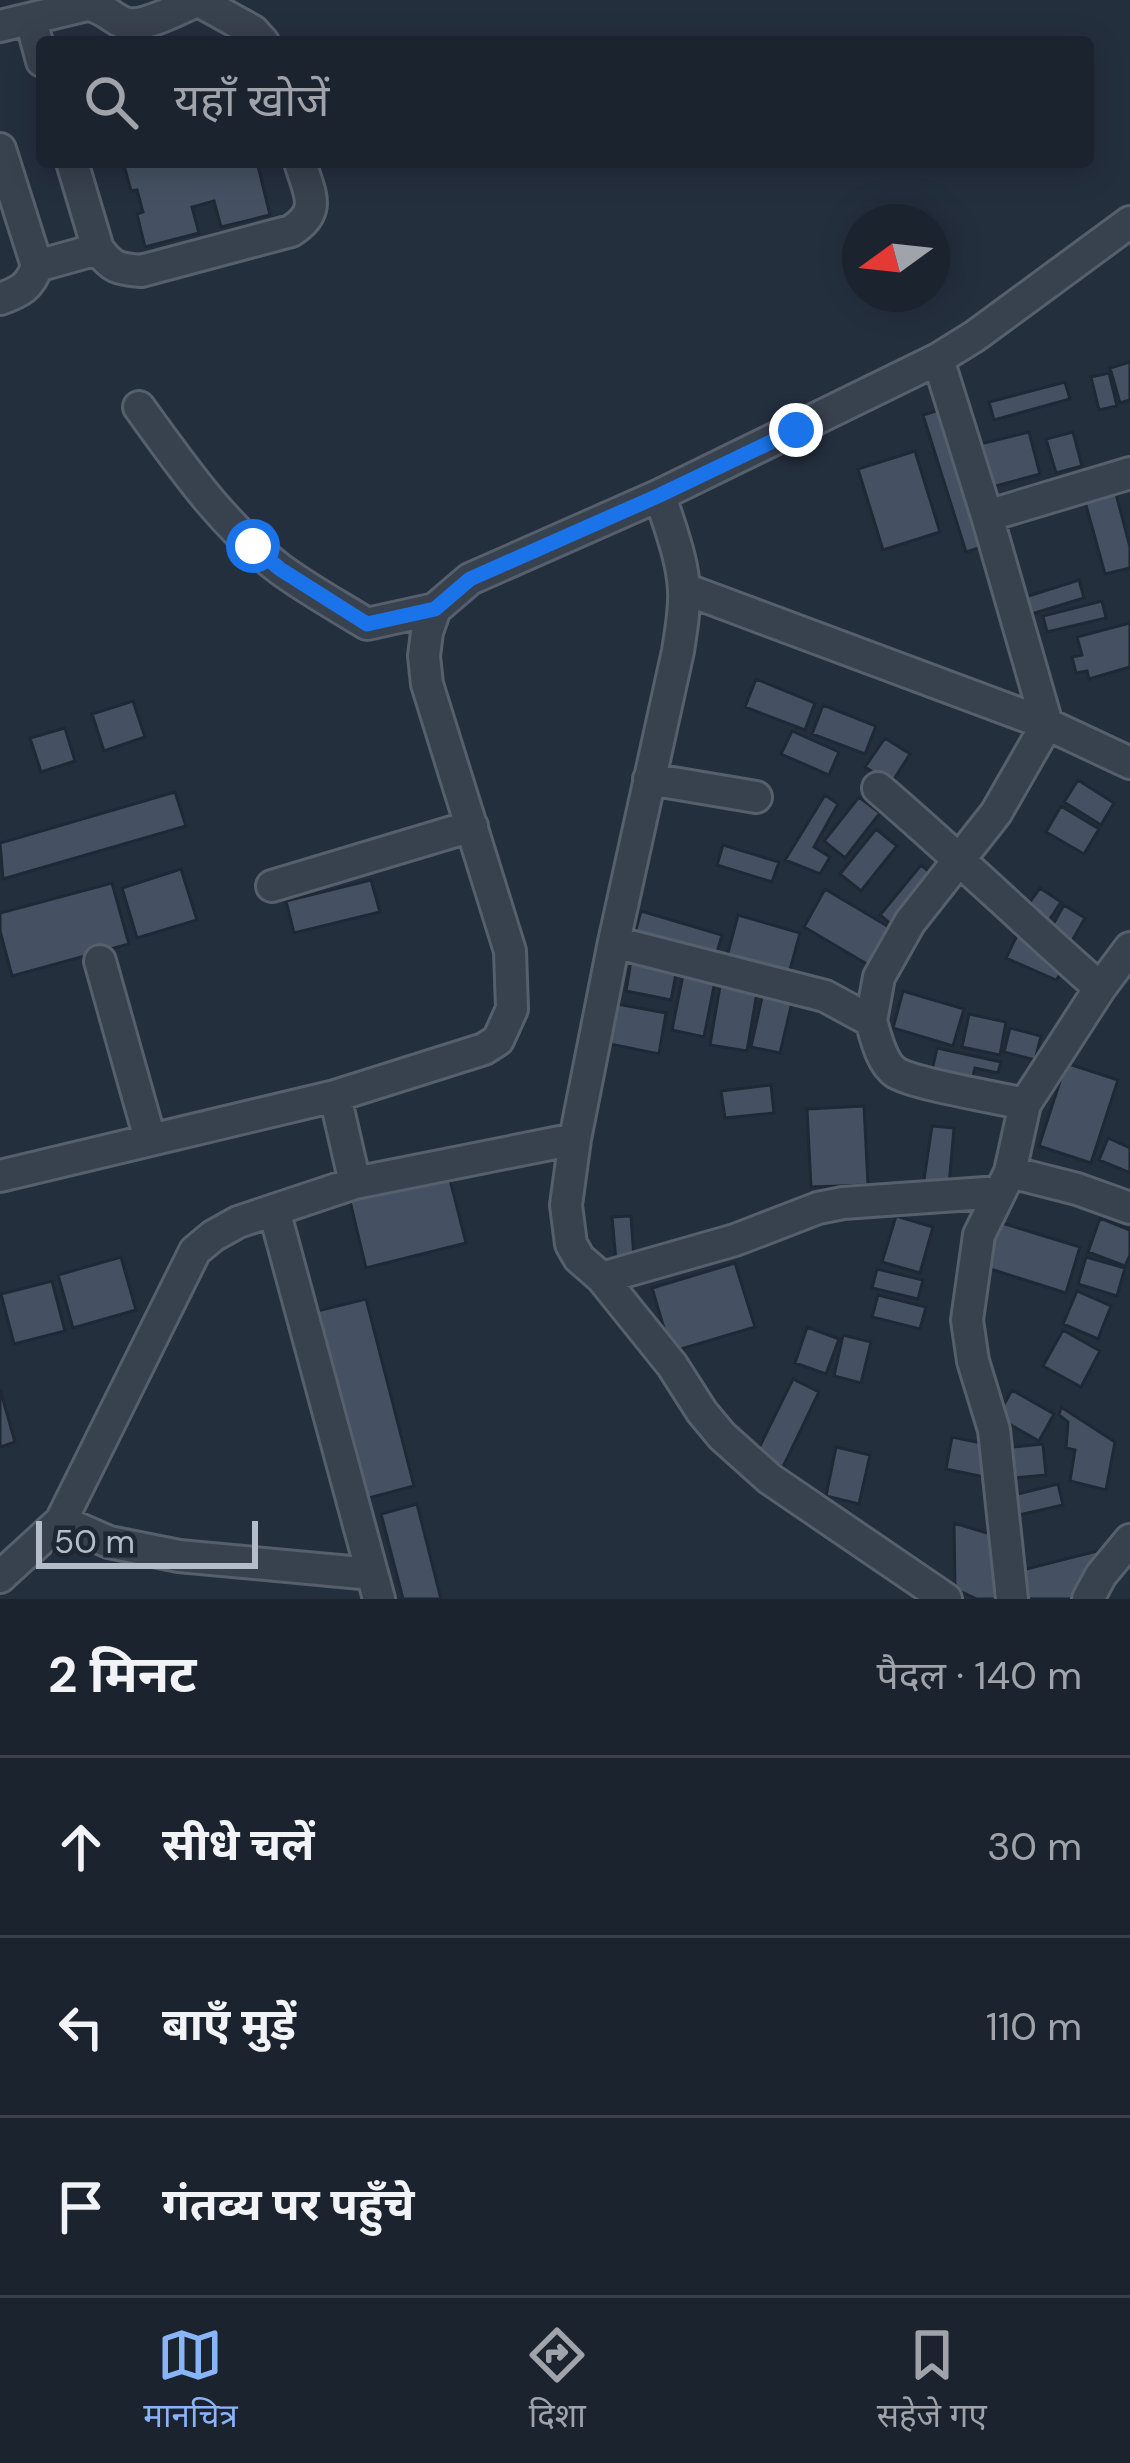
<!DOCTYPE html>
<html lang="hi">
<head>
<meta charset="utf-8">
<style>
  :root { --surface:#1b232e; --page:#242b36; --text:#f1f3f6; --muted:#a0a4aa; --line:#39404a; --accent:#8ab4f8 }
  body { margin:0; font-family:"DM Sans","Noto Sans Devanagari",sans-serif; background:var(--page); color:var(--text) }
  .compass { position:absolute; left:842px; top:204px; width:108px; height:108px; border-radius:50%; background:var(--surface); box-shadow:0 6px 30px #0003; rotate:255deg }
  .scale { position:absolute; left:36px; bottom:30px; width:222px; box-sizing:border-box; padding-left:12px; border:6px solid #b4bcc9; border-top:0; font-size:33px; line-height:42px; white-space:nowrap; color:#b4bcc9; -webkit-text-stroke:9px #1d2633; paint-order:stroke }
  .stop { position:absolute; width:36px; height:36px; margin:-27px; border:9px solid #1a73e8; border-radius:50%; background:#fff }
  .stop.end { background:#1a73e8; border-color:#fff; box-shadow:0 3px 12px #0008 }
  .list { margin:0; padding:0; list-style:none }
  h2 { display:flex; justify-content:space-between; align-items:center; height:156px; margin:0; padding:0 48px; font-size:51px }
  h2 small { font-size:39px; font-weight:400; color:var(--muted) }
  .list li { display:grid; grid-template-columns:78px 1fr auto; gap:36px; align-items:center; box-sizing:border-box; height:180px; padding:0 48px; border-top:3px solid var(--line) }
  .list b { display:block; font-size:45px; white-space:nowrap }
  .list em { font-size:39px; font-style:normal; color:var(--muted) }
  .icon { flex:none; width:66px; height:66px; fill:none; stroke:currentColor; stroke-width:2; stroke-linecap:round; stroke-linejoin:round }
  .map { position:relative; flex:none; width:1130px; height:1599px; overflow:hidden }
  .search { position:absolute; background:var(--surface); box-shadow:0 6px 30px #0003; left:36px; right:36px; top:36px; height:132px; display:flex; align-items:center; gap:30px; box-sizing:border-box; padding:0 42px; border-radius:12px; color:var(--muted); font-size:45px }
  .sheet { height:696px; background:var(--surface) }
  nav { display:flex; justify-content:space-around; align-items:center; box-sizing:border-box; height:168px; border-top:3px solid var(--line); background:var(--surface); font-size:33px; color:var(--muted) }
  nav a { display:grid; justify-items:center; gap:6px }
  nav .on { color:var(--accent) }
  .map>svg:first-child { display:block }
</style>
</head>
<body>
<div class="map">
<svg width="1130" height="1599" viewBox="0 0 1130 1599">
  <rect width="100%" height="100%" fill="#242f3e"/>
  <!-- building -->
  <path fill="#455162" stroke="#1f2835" stroke-width="3" d="M 123,162 L 257,162 L 270,215 L 221,227 L 214,201 L 192,207 L 199,233 L 145,247 L 137,214 L 143,212 L 137,190 L 131,191 Z
    M 1130,362 L 1130,400 L 1120,403 L 1110,368 Z
    M 1109,373 L 1117,406 L 1099,410 L 1091,377 Z
    M 1065,382 L 1070,399 L 994,420 L 989,402 Z
    M 939,410 L 982,547 L 966,552 L 923,415 Z
    M 1029,432 L 1040,474 L 992,487 L 980,444 Z
    M 1073,432 L 1082,466 L 1056,473 L 1046,439 Z
    M 915,451 L 940,532 L 883,550 L 858,469 Z
    M 1115,490 L 1130,547 L 1130,568 L 1105,574 L 1084,498 Z
    M 1079,580 L 1084,598 L 1025,616 L 1019,599 Z
    M 1102,601 L 1106,618 L 1047,632 L 1043,616 Z
    M 1130,623 L 1130,667 L 1089,679 L 1087,671 L 1076,673 L 1072,657 L 1082,655 L 1077,637 Z
    M 756,679 L 815,703 L 805,730 L 745,707 Z
    M 133,701 L 145,737 L 104,751 L 92,714 Z
    M 823,705 L 876,726 L 865,754 L 812,734 Z
    M 65,728 L 75,761 L 41,772 L 30,738 Z
    M 792,731 L 839,752 L 829,775 L 781,754 Z
    M 885,738 L 910,754 L 891,784 L 865,767 Z
    M 1078,780 L 1114,803 L 1101,825 L 1064,802 Z
    M 175,792 L 186,826 L 3,879 L 0,843 Z
    M 825,795 L 838,804 L 814,847 L 830,857 L 820,874 L 785,860 Z
    M 859,797 L 880,813 L 845,858 L 824,841 Z
    M 1061,806 L 1099,829 L 1084,854 L 1046,832 Z
    M 876,829 L 897,846 L 861,891 L 840,874 Z
    M 723,845 L 779,862 L 772,882 L 717,865 Z
    M 921,865 L 941,881 L 900,932 L 880,915 Z
    M 181,869 L 197,920 L 137,938 L 122,888 Z
    M 371,880 L 380,912 L 294,933 L 286,901 Z
    M 112,883 L 129,944 L 12,976 L 0,931 L 0,913 Z
    M 1040,888 L 1061,902 L 1041,933 L 1020,916 Z
    M 825,889 L 894,930 L 872,967 L 804,927 Z
    M 1064,905 L 1085,918 L 1067,950 L 1046,937 Z
    M 641,911 L 722,935 L 714,963 L 633,940 Z
    M 738,915 L 800,933 L 787,981 L 725,964 Z
    M 1022,925 L 1069,964 L 1056,980 L 1006,958 Z
    M 632,954 L 678,963 L 671,1000 L 626,991 Z
    M 684,970 L 716,976 L 704,1037 L 672,1030 Z
    M 721,980 L 758,987 L 747,1051 L 710,1045 Z
    M 764,988 L 794,994 L 780,1053 L 751,1047 Z
    M 903,991 L 964,1009 L 953,1046 L 893,1028 Z
    M 617,1004 L 666,1013 L 659,1054 L 610,1044 Z
    M 969,1014 L 1006,1022 L 1000,1055 L 962,1047 Z
    M 1010,1028 L 1041,1036 L 1035,1060 L 1004,1052 Z
    M 937,1048 L 1001,1062 L 998,1073 L 975,1068 L 971,1084 L 931,1075 Z
    M 1066,1063 L 1118,1080 L 1091,1163 L 1039,1146 Z
    M 771,1085 L 774,1113 L 725,1118 L 721,1091 Z
    M 864,1106 L 868,1185 L 811,1187 L 807,1109 Z
    M 932,1126 L 954,1128 L 949,1186 L 923,1186 Z
    M 1108,1138 L 1130,1148 L 1130,1173 L 1099,1160 Z
    M 448,1172 L 466,1243 L 366,1268 L 349,1197 Z
    M 631,1216 L 634,1259 L 616,1261 L 612,1217 Z
    M 896,1216 L 933,1227 L 920,1273 L 882,1262 Z
    M 1100,1218 L 1130,1230 L 1130,1255 L 1125,1266 L 1088,1252 Z
    M 992,1220 L 1080,1247 L 1066,1293 L 978,1265 Z
    M 121,1257 L 136,1310 L 73,1328 L 58,1275 Z
    M 1086,1257 L 1125,1268 L 1117,1296 L 1078,1284 Z
    M 735,1263 L 755,1327 L 671,1352 L 652,1288 Z
    M 877,1269 L 923,1280 L 918,1299 L 872,1288 Z
    M 52,1281 L 65,1331 L 14,1344 L 1,1294 Z
    M 1077,1291 L 1111,1306 L 1098,1339 L 1063,1324 Z
    M 878,1295 L 926,1307 L 920,1329 L 872,1317 Z
    M 366,1299 L 414,1486 L 365,1499 L 317,1311 Z
    M 807,1327 L 839,1339 L 826,1374 L 795,1363 Z
    M 1063,1330 L 1100,1351 L 1081,1387 L 1043,1366 Z
    M 843,1335 L 871,1342 L 861,1383 L 834,1376 Z
    M 793,1379 L 819,1392 L 783,1467 L 756,1454 Z
    M 0,1389 L 15,1442 L 0,1447 Z
    M 1012,1390 L 1054,1414 L 1039,1441 L 997,1417 Z
    M 1061,1407 L 1115,1442 L 1106,1490 L 1070,1481 L 1075,1450 L 1066,1448 L 1068,1422 L 1059,1415 Z
    M 952,1437 L 991,1445 L 984,1477 L 946,1469 Z
    M 1043,1444 L 1046,1475 L 1004,1479 L 1002,1448 Z
    M 836,1447 L 870,1455 L 859,1504 L 826,1496 Z
    M 1058,1484 L 1063,1505 L 1019,1515 L 1014,1495 Z
    M 417,1504 L 441,1599 L 403,1599 L 381,1514 Z
    M 954,1523 L 994,1535 L 1000,1599 L 977,1599 L 955,1589 Z
    M 1101,1550 L 1075,1599 L 1020,1599 L 1015,1572 Z"/>
  <g fill="none" stroke-linecap="round" stroke-linejoin="round">
    <!-- minor casing -->
    <g stroke="#565f6c" stroke-width="36">
      <path id="minor" d="M 197,0 L 253,31 L 263,42
        M 31,20 L 42,61
        M 0,26 L 87,5 C 102,6 109,16 122,22 C 140,31 179,8 197,1
        M 0,149 L 37,266 C 30,287 20,292 0,299
        M 72,162 L 98,249 C 112,268 118,269 141,271 L 291,231 C 323,211 309,193 300,162
        M 37,266 L 98,249
        M 139,407 C 181,465 222,525 280,569 C 307,589 338,606 367,624 L 435,609
        M 987,516 L 1130,473
        M 685,589 L 1047,724 L 1130,763
        M 649,779 L 756,797
        M 878,788 C 954,853 1025,922 1100,988
        M 272,886 L 472,826
        M 614,942 L 825,996 L 871,1021 C 876,1037 881,1062 895,1072 C 912,1084 1000,1098 1025,1104
        M 100,961 L 150,1139
        M 871,1021 L 879,977 L 910,922 L 996,813 L 1047,724 L 987,516 L 938,359
        M 335,1096 L 355,1183
        M 575,1139 L 566,1205 L 571,1244 L 579,1258 L 602,1278 L 672,1365 L 702,1412 L 722,1436 L 770,1479 L 946,1599
        M 1010,1172 L 1077,1189 L 1130,1208
        M 0,1176 L 335,1096 L 484,1049 L 498,1040 L 512,1009 L 510,951 L 427,684 L 424,656 L 427,632 L 435,609 L 470,579 L 660,495 L 938,359 L 975,336 L 1130,222
        M 274,1210 L 379,1599
        M 602,1278 L 735,1240 L 818,1208 L 843,1203 L 1000,1192
        M 61,1521 L 109,1542 L 179,1556 L 372,1574
        M 0,1577 L 61,1521 L 195,1251 L 213,1236 L 238,1222 L 355,1183 L 575,1139 L 614,942 L 678,651 C 681,631 685,611 684,591 C 683,559 669,526 660,495
        M 1012,1599 L 994,1430 L 973,1361 L 967,1320 L 979,1235 L 1010,1172 L 1025,1104 L 1100,988 L 1130,948
        M 1088,1599 L 1101,1575 L 1130,1540"/>
    </g>
    <!-- minor -->
    <use href="#minor" stroke="#38414e" stroke-width="30"/>
  </g>
  <g fill="none" stroke-linecap="round" stroke-linejoin="round">
    <!-- route -->
    <path stroke="#1a73e8" stroke-width="15" d="M 253,546 L 280,569 L 367,624 L 435,609 L 470,579 L 660,495 L 796,430"/>
  </g>
</svg>
<svg class="compass" viewBox="-18 -18 36 36"><path d="M0-13l5 13h-10z" fill="#e53935"/><path d="M0 13l5-13h-10z" fill="#a0a4aa"/></svg>
<div class="scale">50 m</div>
<div class="stop" style="left:253px;top:546px"></div>
<div class="stop end" style="left:796px;top:430px"></div>
<div class="search"><svg class="icon" aria-label="search" viewBox="0 0 24 24"><circle cx="10" cy="10" r="6"/><path d="M15 15l6 6"/></svg>यहाँ खोजें</div>
</div>
<section class="sheet">
<h2>2 मिनट<small>पैदल · 140 m</small></h2>
<ul class="list">
<li><svg class="icon" aria-label="ahead" viewBox="0 0 24 24"><path d="M12 20V5M6 11l6-6 6 6"/></svg><div><b>सीधे चलें</b></div><em>30 m</em></li>
<li><svg class="icon" aria-label="left" viewBox="0 0 24 24"><path d="M17 20v-9H6M10 6l-5 5 5 5"/></svg><div><b>बाएँ मुड़ें</b></div><em>110 m</em></li>
<li><svg class="icon" aria-label="arrive" viewBox="0 0 24 24"><path d="M6 21V4h12l-3 4 3 4H6"/></svg><div><b>गंतव्य पर पहुँचे</b></div></li>
</ul>
</section>
<nav>
<a class="on"><svg class="icon" aria-label="map" viewBox="0 0 24 24"><path d="M3 6l6-2 6 2 6-2v14l-6 2-6-2-6 2zM9 4v14M15 6v14"/></svg>मानचित्र</a>
<a><svg class="icon" aria-label="directions" viewBox="0 0 24 24"><path d="M12 3l9 9-9 9-9-9zM9 14v-3h6M13 9l2 2-2 2"/></svg>दिशा</a>
<a><svg class="icon" aria-label="saved" viewBox="0 0 24 24"><path d="M7 4h10v16l-5-4-5 4z"/></svg>सहेजे गए</a>
</nav>
</body>
</html>
